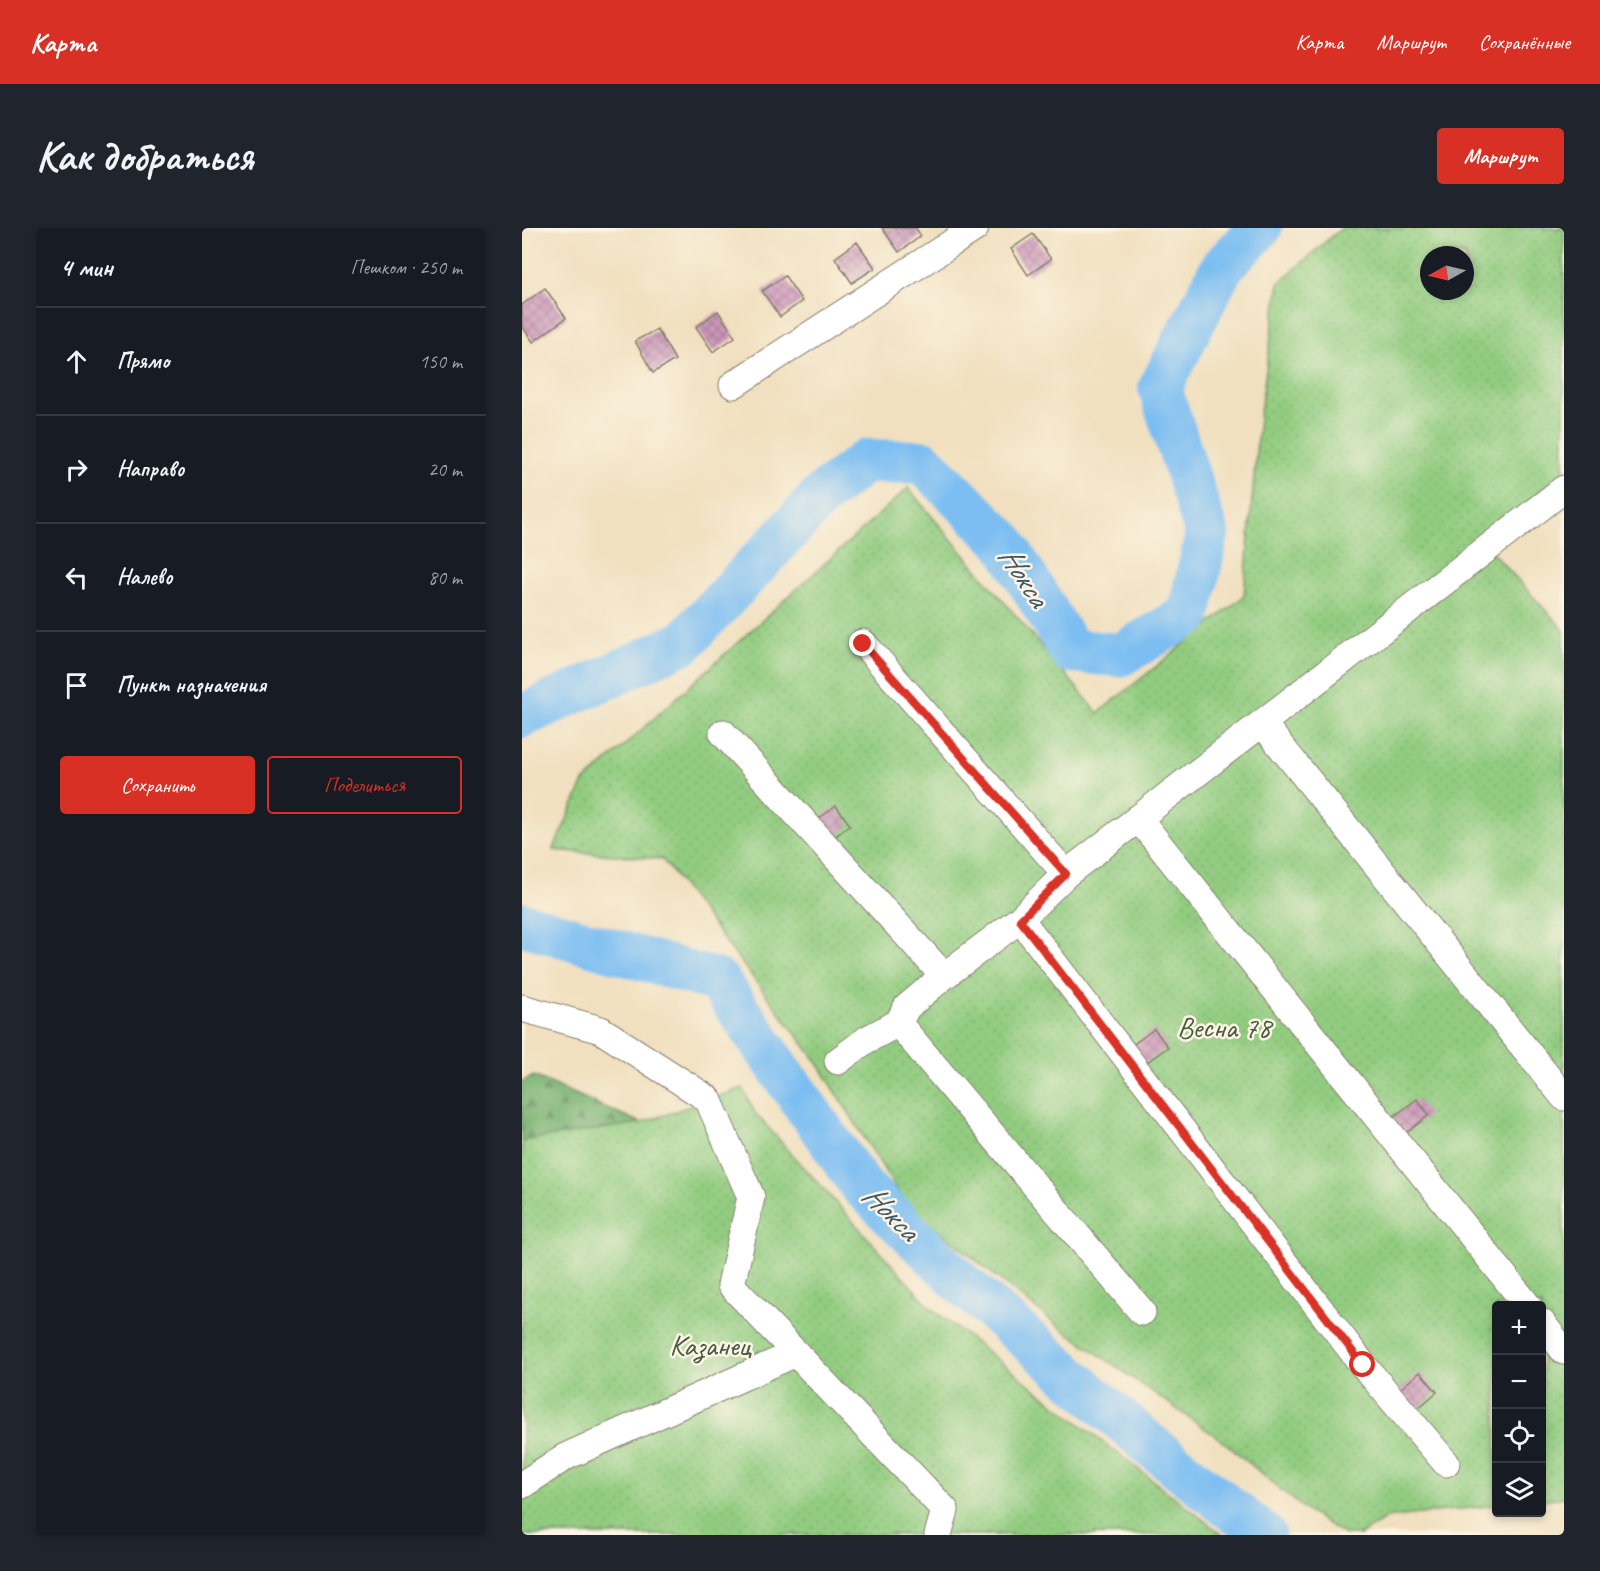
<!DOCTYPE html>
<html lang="ru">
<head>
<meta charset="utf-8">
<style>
  :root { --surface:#171b24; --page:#20242c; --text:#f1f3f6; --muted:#9ea1a6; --line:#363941; --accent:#d93025 }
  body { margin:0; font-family:Caveat,sans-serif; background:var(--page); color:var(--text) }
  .controls { position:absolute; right:18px; bottom:18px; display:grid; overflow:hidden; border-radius:6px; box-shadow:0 3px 9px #0003 }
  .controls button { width:54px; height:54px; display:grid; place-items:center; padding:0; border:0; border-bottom:2px solid var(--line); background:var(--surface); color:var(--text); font:30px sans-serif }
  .compass { position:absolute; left:898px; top:18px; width:54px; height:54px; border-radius:50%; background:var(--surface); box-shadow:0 3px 9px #0003; rotate:262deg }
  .stop { position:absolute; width:18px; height:18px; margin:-14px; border:4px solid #d93025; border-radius:50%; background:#fff }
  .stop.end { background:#d93025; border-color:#fff; box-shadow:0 2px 6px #0008 }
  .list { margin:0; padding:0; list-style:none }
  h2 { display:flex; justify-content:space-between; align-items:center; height:78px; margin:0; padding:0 24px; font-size:26px }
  h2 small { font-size:20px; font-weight:400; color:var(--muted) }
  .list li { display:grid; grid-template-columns:39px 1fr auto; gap:18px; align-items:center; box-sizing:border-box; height:108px; padding:0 24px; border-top:2px solid var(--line) }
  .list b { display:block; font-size:22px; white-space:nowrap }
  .list em { font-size:20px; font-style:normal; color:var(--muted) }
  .actions { display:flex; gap:12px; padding:18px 24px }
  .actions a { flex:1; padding:14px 0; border:2px solid var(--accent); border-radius:6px; text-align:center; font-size:21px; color:var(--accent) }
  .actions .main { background:var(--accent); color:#fff }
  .icon { flex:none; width:33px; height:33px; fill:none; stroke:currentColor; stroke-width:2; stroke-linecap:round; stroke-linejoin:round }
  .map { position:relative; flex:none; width:1042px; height:1307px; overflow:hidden; border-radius:6px }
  header { display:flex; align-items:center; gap:36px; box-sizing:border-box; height:84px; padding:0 30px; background:var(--accent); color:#fff }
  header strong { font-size:28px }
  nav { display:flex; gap:33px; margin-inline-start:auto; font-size:21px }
  .intro { display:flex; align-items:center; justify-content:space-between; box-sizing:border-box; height:144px; padding:0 36px }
  h1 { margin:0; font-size:42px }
  .button { padding:15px 27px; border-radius:6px; background:var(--accent); color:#fff; font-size:21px; font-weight:700 }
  main { display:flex; gap:36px; padding:0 36px }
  aside { flex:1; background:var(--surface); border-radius:6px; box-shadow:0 3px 9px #0003 }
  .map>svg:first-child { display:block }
</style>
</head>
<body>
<header>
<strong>Карта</strong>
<nav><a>Карта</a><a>Маршрут</a><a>Сохранённые</a></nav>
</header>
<div class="intro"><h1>Как добраться</h1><a class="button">Маршрут</a></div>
<main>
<aside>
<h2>4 мин<small>Пешком · 250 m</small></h2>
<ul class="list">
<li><svg class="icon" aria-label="ahead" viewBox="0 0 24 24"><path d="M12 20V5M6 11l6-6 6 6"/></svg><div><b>Прямо</b></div><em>150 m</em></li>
<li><svg class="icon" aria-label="right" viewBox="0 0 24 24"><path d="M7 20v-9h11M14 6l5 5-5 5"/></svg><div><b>Направо</b></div><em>20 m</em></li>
<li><svg class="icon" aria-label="left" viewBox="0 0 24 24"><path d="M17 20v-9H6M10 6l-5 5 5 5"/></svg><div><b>Налево</b></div><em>80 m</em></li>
<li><svg class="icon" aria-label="arrive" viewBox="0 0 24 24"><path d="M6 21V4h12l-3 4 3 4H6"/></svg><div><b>Пункт назначения</b></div></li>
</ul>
<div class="actions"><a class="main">Сохранить</a><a>Поделиться</a></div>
</aside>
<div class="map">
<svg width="1042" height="1307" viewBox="0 0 1042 1307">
  <defs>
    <pattern id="forest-firs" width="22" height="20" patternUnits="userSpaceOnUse" patternTransform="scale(1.5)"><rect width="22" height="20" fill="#75b06e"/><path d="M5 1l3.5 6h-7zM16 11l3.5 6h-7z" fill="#5f8e5a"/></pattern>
    <pattern id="garden-dots" width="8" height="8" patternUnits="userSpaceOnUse" patternTransform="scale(1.5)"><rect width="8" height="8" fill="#92cc80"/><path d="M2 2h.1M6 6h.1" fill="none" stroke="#7daf6e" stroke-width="1.8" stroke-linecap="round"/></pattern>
    <pattern id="building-cross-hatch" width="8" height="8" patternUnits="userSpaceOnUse" patternTransform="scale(1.5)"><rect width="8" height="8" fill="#cc96ba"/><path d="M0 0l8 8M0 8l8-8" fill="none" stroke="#a57a96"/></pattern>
  </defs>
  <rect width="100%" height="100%" fill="#fcf5e5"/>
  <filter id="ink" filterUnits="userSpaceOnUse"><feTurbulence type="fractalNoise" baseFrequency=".0167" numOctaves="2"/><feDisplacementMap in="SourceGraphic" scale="12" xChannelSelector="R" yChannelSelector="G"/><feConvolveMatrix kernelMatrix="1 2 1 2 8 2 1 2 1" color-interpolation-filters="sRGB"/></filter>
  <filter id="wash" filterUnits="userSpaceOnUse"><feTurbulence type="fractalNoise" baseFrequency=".008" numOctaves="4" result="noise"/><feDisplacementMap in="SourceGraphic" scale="24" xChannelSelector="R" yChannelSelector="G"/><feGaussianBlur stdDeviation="1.35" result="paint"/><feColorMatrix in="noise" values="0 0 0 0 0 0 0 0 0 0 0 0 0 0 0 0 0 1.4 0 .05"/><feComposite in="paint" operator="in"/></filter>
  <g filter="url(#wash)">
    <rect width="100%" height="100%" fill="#f1e0bf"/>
    <!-- forest -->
    <path fill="url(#forest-firs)" stroke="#486645" stroke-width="1.5" d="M 12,848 L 119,895 L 0,913 L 0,853 Z"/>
    <!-- garden -->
    <path fill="url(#garden-dots)" stroke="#57744e" stroke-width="1.5" fill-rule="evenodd" d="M 832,0 L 1042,0 L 1042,244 L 960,313 L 1042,402 L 1042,1269 L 1020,1272 L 1020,1078 L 975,1078 L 974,1277 L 864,1290 L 838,1307 L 823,1307 L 786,1284 L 702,1214 L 532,1095 L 383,975 L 294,832 L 140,631 L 31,622 L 62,554 L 386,260 L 576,485 L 722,368 L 737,190 L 757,55 L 818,1 ZM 907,27 L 943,27 L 943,63 L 907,63 Z
      M 221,860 L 233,885 L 409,1080 L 701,1307 L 0,1307 L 0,913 L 119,895 Z"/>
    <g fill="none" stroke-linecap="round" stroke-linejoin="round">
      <!-- river -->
      <path stroke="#7cbef2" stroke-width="44" d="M 0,488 L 162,414 L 301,266 L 344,233 L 401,234 L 483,315 L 549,423 L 598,427 L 667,387 L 685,306 L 638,160 L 700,39 L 738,0
        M 0,696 L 196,753 L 340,959 L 442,1057 L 627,1216 L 742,1307"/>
    </g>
    <g id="blocks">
      <!-- building -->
      <path fill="url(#building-cross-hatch)" d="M 360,0 L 394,0 L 399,8 L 377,24 Z
        M 511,6 L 529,31 L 506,47 L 489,21 Z
        M 335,14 L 353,40 L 330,55 L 313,30 Z
        M 263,48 L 280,73 L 258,89 L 240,63 Z
        M 23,60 L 44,90 L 11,114 L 0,98 L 0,77 Z
        M 196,83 L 213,109 L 191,124 L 174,99 Z
        M 135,101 L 153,132 L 131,145 L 113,113 Z
        M 314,578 L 328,597 L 307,613 L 292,594 Z
        M 632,801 L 646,819 L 621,837 L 608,819 Z
        M 895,871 L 907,887 L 883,906 L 870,890 Z
        M 898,1144 L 915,1164 L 894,1182 L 877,1162 Z"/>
    </g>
  </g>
  <g filter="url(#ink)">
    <use href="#blocks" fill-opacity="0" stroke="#867e6e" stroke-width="1.5"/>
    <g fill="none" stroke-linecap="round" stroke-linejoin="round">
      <!-- minor casing -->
      <g stroke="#867e6e" stroke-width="29">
        <path id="minor" d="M 211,157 L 453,0
          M 341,415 L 544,646
          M 740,495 L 1042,261
          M 201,505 L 422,748
          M 616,590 L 1006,1078
          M 498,691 L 841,1137 L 924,1235
          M 0,780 L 79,802 L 186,871 L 229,969 L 209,1057 L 423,1282 L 416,1307
          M 376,795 L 620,1084
          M 316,833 L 344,812 L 376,795 L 385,779 L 422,748 L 498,691 L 544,646 L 740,495 L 1042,869
          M 1020,1095 L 1042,1123
          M 0,1257 L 43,1229 L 274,1125"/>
      </g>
      <!-- minor -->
      <use href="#minor" stroke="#fff" stroke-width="27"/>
    </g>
  </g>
  <g fill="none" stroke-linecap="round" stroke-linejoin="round" filter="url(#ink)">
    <!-- route -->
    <path stroke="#d93025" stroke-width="8" d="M 341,416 L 544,646 L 498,692 L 841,1137"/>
  </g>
  <g text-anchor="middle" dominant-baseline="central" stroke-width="5" stroke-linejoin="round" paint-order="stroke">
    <!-- park labels -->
    <g font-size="30" fill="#455a3f" stroke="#fcf5e5">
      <text x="702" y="799">Весна 78</text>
      <text x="188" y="1117">Казанец</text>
    </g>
    <!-- water labels -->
    <g font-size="32" font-style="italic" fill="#3e5567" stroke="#fcf5e5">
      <text transform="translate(502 348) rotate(57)">Нокса</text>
      <text transform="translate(369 984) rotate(45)">Нокса</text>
    </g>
  </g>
</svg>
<div class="controls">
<button>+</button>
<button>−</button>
<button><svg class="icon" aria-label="locate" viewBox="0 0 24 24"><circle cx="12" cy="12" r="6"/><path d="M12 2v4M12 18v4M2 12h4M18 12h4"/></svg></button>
<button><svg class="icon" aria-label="layers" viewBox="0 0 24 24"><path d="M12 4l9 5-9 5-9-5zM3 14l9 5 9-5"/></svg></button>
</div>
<svg class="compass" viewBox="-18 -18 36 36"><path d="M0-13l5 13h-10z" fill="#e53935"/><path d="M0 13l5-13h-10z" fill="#9ea1a6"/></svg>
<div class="stop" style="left:841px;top:1137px"></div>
<div class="stop end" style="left:341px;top:416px"></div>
</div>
</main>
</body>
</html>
